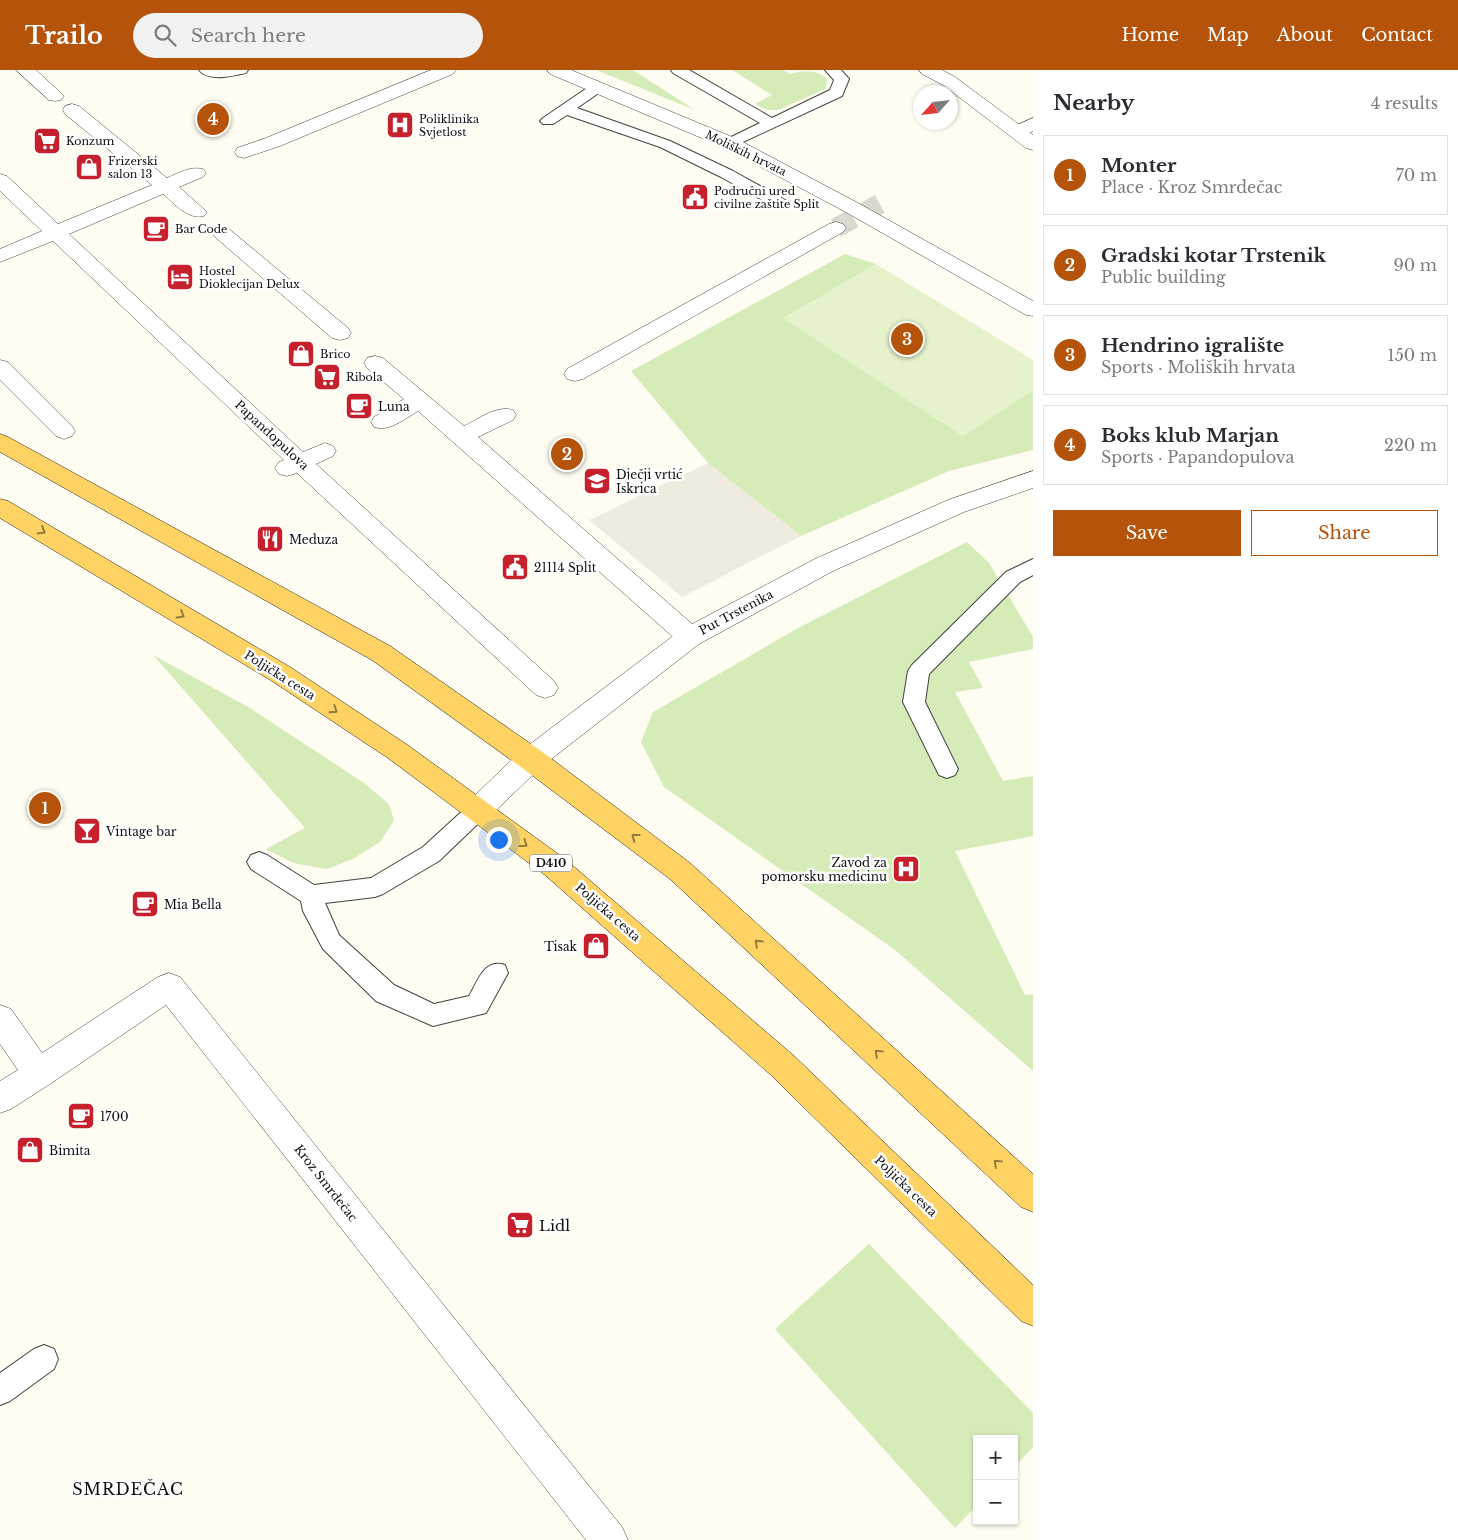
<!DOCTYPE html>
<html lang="en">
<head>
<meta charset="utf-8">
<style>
  :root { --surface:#fff; --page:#f2f2f3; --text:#2b2b33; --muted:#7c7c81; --line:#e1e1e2; --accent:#b45309 }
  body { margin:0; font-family:"Libre Baskerville",serif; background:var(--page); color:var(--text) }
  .controls { position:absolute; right:15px; bottom:15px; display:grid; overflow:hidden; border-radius:0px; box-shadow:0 1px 4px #0004 }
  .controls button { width:45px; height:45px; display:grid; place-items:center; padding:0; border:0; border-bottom:1px solid var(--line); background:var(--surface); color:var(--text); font:25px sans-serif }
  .compass { position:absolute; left:913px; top:15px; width:45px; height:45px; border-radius:50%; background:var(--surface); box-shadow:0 1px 4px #0004; rotate:243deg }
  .you { position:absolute; left:498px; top:769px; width:18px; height:18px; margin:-12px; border:4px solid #fff; border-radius:50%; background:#1a73e8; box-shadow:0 0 0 8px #1a73e833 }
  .badge { display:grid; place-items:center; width:32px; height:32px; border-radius:50%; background:var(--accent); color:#fff; font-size:16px; font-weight:700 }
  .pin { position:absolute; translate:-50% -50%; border:2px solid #fff; box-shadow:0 1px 5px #0006 }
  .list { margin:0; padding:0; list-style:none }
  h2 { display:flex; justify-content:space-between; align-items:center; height:65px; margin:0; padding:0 20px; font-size:21px }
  h2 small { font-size:16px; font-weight:400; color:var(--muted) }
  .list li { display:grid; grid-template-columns:32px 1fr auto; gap:15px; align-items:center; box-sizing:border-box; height:80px; margin:0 10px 10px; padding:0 10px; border:1px solid var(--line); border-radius:0px }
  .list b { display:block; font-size:19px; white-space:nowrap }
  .list p { margin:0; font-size:16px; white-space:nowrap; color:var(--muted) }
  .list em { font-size:16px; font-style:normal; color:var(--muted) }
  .actions { display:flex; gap:10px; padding:15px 20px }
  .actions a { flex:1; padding:11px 0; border:1px solid var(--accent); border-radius:0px; text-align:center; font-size:18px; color:var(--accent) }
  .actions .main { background:var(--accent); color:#fff }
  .icon { flex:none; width:28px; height:28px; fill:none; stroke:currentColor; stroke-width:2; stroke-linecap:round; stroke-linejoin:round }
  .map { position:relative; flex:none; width:1033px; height:1470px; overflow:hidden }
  header { display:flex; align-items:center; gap:30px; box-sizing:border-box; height:70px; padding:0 25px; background:var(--accent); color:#fff }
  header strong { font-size:24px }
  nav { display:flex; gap:28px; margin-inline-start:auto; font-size:18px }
  .search { width:350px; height:45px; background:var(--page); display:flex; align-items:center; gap:12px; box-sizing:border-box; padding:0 18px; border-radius:28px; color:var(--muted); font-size:19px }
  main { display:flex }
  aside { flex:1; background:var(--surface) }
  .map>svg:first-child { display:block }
</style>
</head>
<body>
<header>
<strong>Trailo</strong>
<div class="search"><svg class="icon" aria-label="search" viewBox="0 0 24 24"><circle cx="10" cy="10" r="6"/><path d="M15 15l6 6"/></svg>Search here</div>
<nav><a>Home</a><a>Map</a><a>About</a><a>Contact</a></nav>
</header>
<main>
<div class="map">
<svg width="1033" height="1470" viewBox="0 0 1033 1470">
  <rect width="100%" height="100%" fill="#fffcf1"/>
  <!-- green -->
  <path fill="#d5ecb9" d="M 596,0 L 633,0 L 695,40 Z
    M 732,0 L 783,0 L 790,4 C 804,0 813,0 826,7 L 827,14 L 825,19 L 778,40 L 767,40 L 755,34 L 772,25 Z
    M 845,184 L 876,194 L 784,248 L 963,366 L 1033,320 L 1033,380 L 949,401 L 801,466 L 708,393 L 631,301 Z
    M 967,472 L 989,493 L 1033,567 L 1033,579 L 969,592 L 983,618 L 955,622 L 1003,711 L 1033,706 L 1033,766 L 955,781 L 1025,925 L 1033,924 L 1033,1001 L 895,880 L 664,717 L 641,672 L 653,642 L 798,558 Z
    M 153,585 L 250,638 L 364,713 L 389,734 L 394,750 L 380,772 L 353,789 L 327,799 L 293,793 L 266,779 L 305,758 Z
    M 869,1174 L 1033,1343 L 1033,1377 L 1014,1397 L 1014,1369 L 977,1369 L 977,1435 L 955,1458 L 775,1259 Z"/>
  <!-- pitch -->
  <path fill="#e6f2cb" d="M 876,194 L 1033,290 L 1033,320 L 963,366 L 783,248 Z"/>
  <!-- plaza -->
  <path fill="#f0ebdf" d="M 708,393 L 801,466 L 682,527 L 589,450 Z"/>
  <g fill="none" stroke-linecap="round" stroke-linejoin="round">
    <!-- pedestrian-tunnel -->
    <path stroke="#dbd8cf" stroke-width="20" stroke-dasharray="20 10" stroke-linecap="butt" d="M 836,158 L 885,131"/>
    <!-- service casing -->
    <g stroke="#424242" stroke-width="2">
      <path id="service" d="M 199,0 L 248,0 L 246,3 C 233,6 208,12 199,0 Z
        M 671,0 L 689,0 L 772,48 L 830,20 L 834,10 L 825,0 L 841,0 L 849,9 L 842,26 L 730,78 L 725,76 L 722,73 L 725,70 L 760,53 L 673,3 Z
        M 598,13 L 603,14 L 605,17 L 603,20 L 577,38 L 670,71 L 733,101 L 787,131 L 789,134 L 787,137 L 775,137 L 721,107 L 660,77 L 567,45 L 553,54 L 543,54 L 540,51 L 543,48 L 593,14 Z
        M 1033,489 L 1033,505 L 1020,512 L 929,604 L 925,632 L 958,699 L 955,705 L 947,708 L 939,705 L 903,632 L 908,601 L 912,595 L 1006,502 Z
        M 478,731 L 486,734 L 489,740 L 486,746 L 439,791 L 383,824 L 375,827 L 325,833 L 339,865 L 394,915 L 434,934 L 469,926 C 478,911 484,888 505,895 L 508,903 L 486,943 L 433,956 L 376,931 L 323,879 L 303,841 L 301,831 L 251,799 L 247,792 L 251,785 L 259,782 L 267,785 L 314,815 L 371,808 L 423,777 L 470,734 Z
        M 44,1275 L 54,1279 L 58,1289 L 54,1299 L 10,1331 L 0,1335 L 0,1303 L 34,1279 Z"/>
    </g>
    <!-- pedestrian casing -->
    <g stroke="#424242" stroke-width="1">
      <path id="pedestrian" d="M 16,0 L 36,0 L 64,26 L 61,30 L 55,31 L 49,30 Z
        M 431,0 L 456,0 L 453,4 L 280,76 L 244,88 L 237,86 L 235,82 L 237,78 L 266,68 Z
        M 72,34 L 79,36 L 167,108 C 179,103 190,96 203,99 L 206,103 L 203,107 L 179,117 L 207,142 L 204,146 C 188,150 175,134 163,124 L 69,164 L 303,382 L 325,373 L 333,376 L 336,381 L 333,386 L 316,394 L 554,611 L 558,618 L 554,625 L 545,628 L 536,625 L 297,403 L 287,406 L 279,404 L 275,398 L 279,392 L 284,390 L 53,171 L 0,192 L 0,179 L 42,161 L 0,121 L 0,104 L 7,106 L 58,154 L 152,115 L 65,44 L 63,40 L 65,36 Z
        M 1033,48 L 1033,61 L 1018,68 L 1011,66 L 1009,62 L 1011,58 Z
        M 836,152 L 843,154 L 846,158 L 843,162 L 583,309 L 575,311 L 567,309 L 564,304 L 567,299 L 829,154 Z
        M 222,157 L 229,159 L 348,258 L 351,263 L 348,268 L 340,270 L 332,268 L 215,167 L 212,163 L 215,159 Z
        M 375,286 L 383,288 L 464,356 C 479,349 496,335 513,340 L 516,345 L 513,350 L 478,367 L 699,560 L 703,567 L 699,574 L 690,576 L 681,574 L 418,341 C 404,349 390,362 374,357 L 371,352 L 374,347 L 404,329 L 367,298 L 364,293 L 367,288 Z
        M 0,290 L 8,292 L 72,356 L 75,361 L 72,366 L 64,369 L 56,366 L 0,310 Z
        M 169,903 L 180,907 L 622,1457 L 628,1470 L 586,1470 L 166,935 L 50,1014 L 11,1039 L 0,1043 L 0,1011 L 18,1000 L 0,974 L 0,935 L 11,939 L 42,983 L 158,907 Z"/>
    </g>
    <!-- minor casing -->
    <g stroke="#424242" stroke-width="1">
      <path id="minor" d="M 547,0 L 571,0 L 737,69 L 858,133 L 1033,231 L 1033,246 L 1026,245 L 844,141 L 723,77 L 550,4 Z
        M 919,0 L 942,0 L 955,7 L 1033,65 L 1033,80 L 1026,78 L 943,15 L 922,4 Z
        M 1033,401 L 1033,418 L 964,442 L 833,501 L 699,574 L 541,697 L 488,748 L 478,751 L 468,748 L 464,740 L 468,732 L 521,681 L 681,560 L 815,489 L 948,430 Z"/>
    </g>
    <!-- primary casing -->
    <g stroke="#202020" stroke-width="1">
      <path id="primary" d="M 0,364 L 8,367 L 390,576 L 541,681 L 690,793 L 1033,1104 L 1033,1142 L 1021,1137 L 670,809 L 521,697 L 372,590 L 0,382 Z
        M 0,429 L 8,431 L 290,597 L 406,674 L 565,789 L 794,986 L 1033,1215 L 1033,1256 L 1021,1251 L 772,1006 L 545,805 L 388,688 L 272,611 L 0,448 Z"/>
    </g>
    <!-- service -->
    <use href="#service" fill="#fff" fill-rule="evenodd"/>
    <!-- pedestrian -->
    <use href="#pedestrian" fill="#fff" fill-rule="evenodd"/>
    <!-- minor -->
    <use href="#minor" fill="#fff" fill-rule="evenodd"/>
    <!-- primary -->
    <use href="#primary" fill="#fed363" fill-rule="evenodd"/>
  </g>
  <!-- one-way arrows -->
  <defs><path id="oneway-chevron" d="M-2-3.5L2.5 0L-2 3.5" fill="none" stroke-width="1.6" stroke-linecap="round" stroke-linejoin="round" transform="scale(1.25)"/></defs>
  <g stroke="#927b3d">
    <use href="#oneway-chevron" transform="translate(42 461) rotate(31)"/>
    <use href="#oneway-chevron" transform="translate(181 545) rotate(31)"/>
    <use href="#oneway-chevron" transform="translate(334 640) rotate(34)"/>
    <use href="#oneway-chevron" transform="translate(635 767) rotate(-143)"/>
    <use href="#oneway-chevron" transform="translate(524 774) rotate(36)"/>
    <use href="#oneway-chevron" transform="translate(758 873) rotate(-137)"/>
    <use href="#oneway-chevron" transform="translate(878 983) rotate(-137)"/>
    <use href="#oneway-chevron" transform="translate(997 1093) rotate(-137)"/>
  </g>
  <!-- icons -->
  <defs>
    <g id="hospital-square" transform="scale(1.4375)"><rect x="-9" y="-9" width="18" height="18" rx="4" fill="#c6202d" stroke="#fff"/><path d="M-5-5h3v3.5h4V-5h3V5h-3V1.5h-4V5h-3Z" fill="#fff"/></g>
    <g id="supermarket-square" transform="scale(1.4375)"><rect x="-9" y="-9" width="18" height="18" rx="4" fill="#c6202d" stroke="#fff"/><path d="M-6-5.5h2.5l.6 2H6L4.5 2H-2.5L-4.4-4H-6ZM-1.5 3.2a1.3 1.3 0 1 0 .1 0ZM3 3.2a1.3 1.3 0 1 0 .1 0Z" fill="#fff"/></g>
    <g id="shop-square" transform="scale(1.4375)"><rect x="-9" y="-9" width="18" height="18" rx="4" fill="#c6202d" stroke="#fff"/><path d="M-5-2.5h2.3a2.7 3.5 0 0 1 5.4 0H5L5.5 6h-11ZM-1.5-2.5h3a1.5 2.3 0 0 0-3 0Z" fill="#fff"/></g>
    <g id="civic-square" transform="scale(1.4375)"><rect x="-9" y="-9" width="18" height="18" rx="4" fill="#c6202d" stroke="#fff"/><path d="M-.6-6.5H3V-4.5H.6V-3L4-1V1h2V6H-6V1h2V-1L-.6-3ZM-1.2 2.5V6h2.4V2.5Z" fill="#fff"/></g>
    <g id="cafe-square" transform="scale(1.4375)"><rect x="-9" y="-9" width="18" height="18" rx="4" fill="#c6202d" stroke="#fff"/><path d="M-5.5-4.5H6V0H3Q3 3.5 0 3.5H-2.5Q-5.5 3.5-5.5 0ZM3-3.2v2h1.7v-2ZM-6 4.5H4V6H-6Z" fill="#fff"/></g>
    <g id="hotel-square" transform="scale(1.4375)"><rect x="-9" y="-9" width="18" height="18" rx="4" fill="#c6202d" stroke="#fff"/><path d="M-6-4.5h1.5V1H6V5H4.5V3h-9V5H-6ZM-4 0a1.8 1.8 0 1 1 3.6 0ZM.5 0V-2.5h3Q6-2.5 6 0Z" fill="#fff"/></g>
    <g id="school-square" transform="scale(1.4375)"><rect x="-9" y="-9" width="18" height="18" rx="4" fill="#c6202d" stroke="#fff"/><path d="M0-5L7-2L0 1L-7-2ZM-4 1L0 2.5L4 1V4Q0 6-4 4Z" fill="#fff"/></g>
    <g id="restaurant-square" transform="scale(1.4375)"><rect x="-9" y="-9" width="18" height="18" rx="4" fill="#c6202d" stroke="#fff"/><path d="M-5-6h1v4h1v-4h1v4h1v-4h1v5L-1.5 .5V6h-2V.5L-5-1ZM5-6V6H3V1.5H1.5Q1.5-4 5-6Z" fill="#fff"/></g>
    <g id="bar-square" transform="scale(1.4375)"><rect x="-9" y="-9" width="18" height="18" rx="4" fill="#c6202d" stroke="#fff"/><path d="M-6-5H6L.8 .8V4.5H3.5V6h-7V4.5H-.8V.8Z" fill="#fff"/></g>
  </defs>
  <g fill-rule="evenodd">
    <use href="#hospital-square" x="400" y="55"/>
    <use href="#supermarket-square" x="47" y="71"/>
    <use href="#shop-square" x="89" y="97"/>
    <use href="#civic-square" x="695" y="127"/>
    <use href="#cafe-square" x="156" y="159"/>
    <use href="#hotel-square" x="180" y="207"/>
    <use href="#shop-square" x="301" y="284"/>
    <use href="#supermarket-square" x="327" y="307"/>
    <use href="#cafe-square" x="359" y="336"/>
    <use href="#school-square" x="597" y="411"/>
    <use href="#restaurant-square" x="270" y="469"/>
    <use href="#civic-square" x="515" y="497"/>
    <use href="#bar-square" x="87" y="761"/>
    <use href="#hospital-square" x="906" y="799"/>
    <use href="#cafe-square" x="145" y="834"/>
    <use href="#shop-square" x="596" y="876"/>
    <use href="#cafe-square" x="81" y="1046"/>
    <use href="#shop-square" x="30" y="1080"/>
    <use href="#supermarket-square" x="520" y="1155"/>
  </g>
  <g text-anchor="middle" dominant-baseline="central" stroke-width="5" stroke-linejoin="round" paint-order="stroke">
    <!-- far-poi labels -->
    <g font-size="11" fill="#0f0f0f" stroke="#fff" text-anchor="start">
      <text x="419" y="49">Poliklinika<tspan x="419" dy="13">Svjetlost</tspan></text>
      <text x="66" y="71">Konzum</text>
      <text x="108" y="91">Frizerski<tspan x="108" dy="13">salon 13</tspan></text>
      <text x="714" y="121">Područni ured<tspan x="714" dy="13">civilne zaštite Split</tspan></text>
      <text x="175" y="159">Bar Code</text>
      <text x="199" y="201">Hostel<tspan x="199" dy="13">Dioklecijan Delux</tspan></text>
      <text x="320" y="284">Brico</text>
      <text x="346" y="307">Ribola</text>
    </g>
    <!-- far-street labels -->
    <g font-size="11" fill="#0f0f0f" stroke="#fff">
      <text transform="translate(746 83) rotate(26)">Moliških hrvata</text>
    </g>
    <!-- shield labels -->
    <rect fill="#fff" stroke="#575757" stroke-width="1" x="530" y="784.5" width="42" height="17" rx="4"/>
    <g font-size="11" font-weight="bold" fill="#0f0f0f">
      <text x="551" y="793">D410</text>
    </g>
    <!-- poi labels -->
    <g font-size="12" fill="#0f0f0f" stroke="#fff" text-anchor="start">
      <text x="378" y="336">Luna</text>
      <text x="616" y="404">Dječji vrtić<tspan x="616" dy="14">Iskrica</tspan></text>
      <text x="289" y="469">Meduza</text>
      <text x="534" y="497">21114 Split</text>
      <text x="106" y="761">Vintage bar</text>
      <text x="887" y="792" text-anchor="end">Zavod za<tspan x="887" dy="14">pomorsku medicinu</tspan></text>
      <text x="164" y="834">Mia Bella</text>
      <text x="577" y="876" text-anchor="end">Tisak</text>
      <text x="100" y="1046">1700</text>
      <text x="49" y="1080">Bimita</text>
    </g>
    <!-- street labels -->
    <g font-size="12" fill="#0f0f0f" stroke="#fff">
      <text transform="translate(272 365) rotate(43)">Papandopulova</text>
      <text transform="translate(736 542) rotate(-28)">Put Trstenika</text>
      <text transform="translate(280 605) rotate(32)">Poljička cesta</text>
      <text transform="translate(608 842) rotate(41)">Poljička cesta</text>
      <text transform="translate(326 1113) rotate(52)">Kroz Smrdečac</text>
      <text transform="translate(906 1116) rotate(44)">Poljička cesta</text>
    </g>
    <!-- near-poi labels -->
    <g font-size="15" fill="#0f0f0f" stroke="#fff" text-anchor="start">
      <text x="539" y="1155">Lidl</text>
    </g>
    <!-- near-neighbourhood labels -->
    <g font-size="16" letter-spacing="1" fill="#0f0f0f" stroke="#fff">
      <text x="128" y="1419">SMRDEČAC</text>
    </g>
  </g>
</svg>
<div class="controls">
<button>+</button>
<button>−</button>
</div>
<svg class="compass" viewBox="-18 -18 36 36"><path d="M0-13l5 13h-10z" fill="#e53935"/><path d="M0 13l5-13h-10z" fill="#7c7c81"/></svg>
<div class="you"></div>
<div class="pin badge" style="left:45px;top:738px">1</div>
<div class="pin badge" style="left:567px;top:384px">2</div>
<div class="pin badge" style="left:907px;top:269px">3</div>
<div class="pin badge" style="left:213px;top:49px">4</div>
</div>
<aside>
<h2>Nearby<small>4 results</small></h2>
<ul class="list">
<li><span class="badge">1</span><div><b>Monter</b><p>Place · Kroz Smrdečac</p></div><em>70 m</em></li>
<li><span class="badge">2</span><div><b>Gradski kotar Trstenik</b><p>Public building</p></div><em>90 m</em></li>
<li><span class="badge">3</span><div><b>Hendrino igralište</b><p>Sports · Moliških hrvata</p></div><em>150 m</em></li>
<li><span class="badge">4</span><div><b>Boks klub Marjan</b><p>Sports · Papandopulova</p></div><em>220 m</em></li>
</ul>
<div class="actions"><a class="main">Save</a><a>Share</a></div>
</aside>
</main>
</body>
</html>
